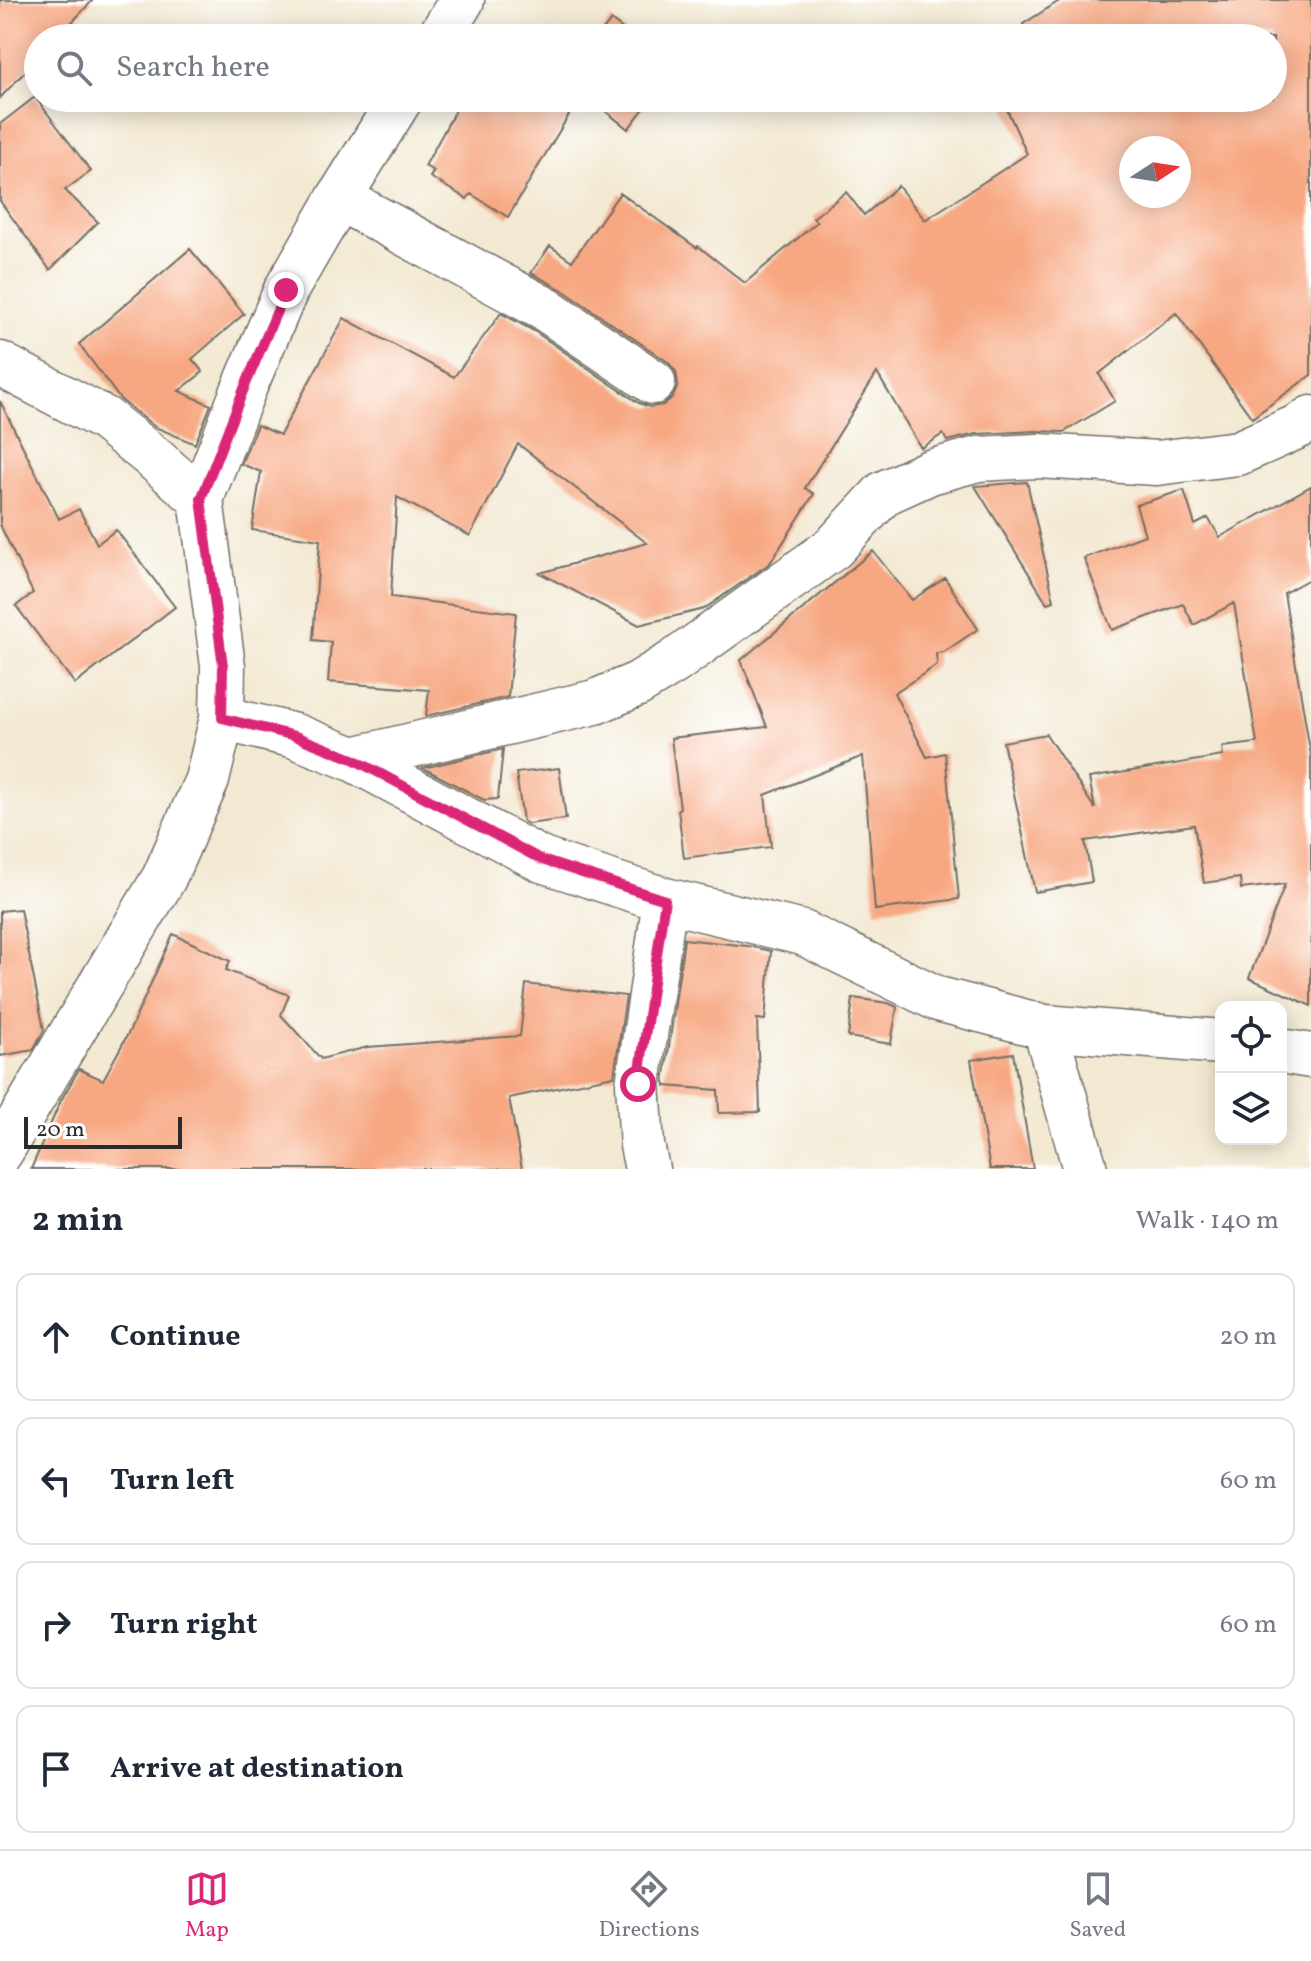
<!DOCTYPE html>
<html lang="en">
<head>
<meta charset="utf-8">
<style>
  :root { --surface:#fff; --page:#f2f2f3; --text:#1f2937; --muted:#747a83; --line:#e0e1e3; --accent:#db2777 }
  body { margin:0; font-family:Vollkorn,serif; background:var(--page); color:var(--text) }
  .controls { position:absolute; right:24px; bottom:24px; display:grid; overflow:hidden; border-radius:16px; box-shadow:0 4px 20px #0003 }
  .controls button { width:72px; height:72px; display:grid; place-items:center; padding:0; border:0; border-bottom:2px solid var(--line); background:var(--surface); color:var(--text); font:40px sans-serif }
  .compass { position:absolute; left:1119px; top:136px; width:72px; height:72px; border-radius:50%; background:var(--surface); box-shadow:0 4px 20px #0003; rotate:78deg }
  .scale { position:absolute; left:24px; bottom:20px; width:158px; box-sizing:border-box; padding-left:8px; border:4px solid #2b2b2b; border-top:0; font-size:22px; line-height:28px; white-space:nowrap; color:#2b2b2b; -webkit-text-stroke:6px #fff; paint-order:stroke }
  .stop { position:absolute; width:24px; height:24px; margin:-18px; border:6px solid #db2777; border-radius:50%; background:#fff }
  .stop.end { background:#db2777; border-color:#fff; box-shadow:0 2px 8px #0008 }
  .list { margin:0; padding:0; list-style:none }
  h2 { display:flex; justify-content:space-between; align-items:center; height:104px; margin:0; padding:0 32px; font-size:34px }
  h2 small { font-size:26px; font-weight:400; color:var(--muted) }
  .list li { display:grid; grid-template-columns:52px 1fr auto; gap:24px; align-items:center; box-sizing:border-box; height:128px; margin:0 16px 16px; padding:0 16px; border:2px solid var(--line); border-radius:16px }
  .list b { display:block; font-size:30px; white-space:nowrap }
  .list em { font-size:26px; font-style:normal; color:var(--muted) }
  .icon { flex:none; width:44px; height:44px; fill:none; stroke:currentColor; stroke-width:2; stroke-linecap:round; stroke-linejoin:round }
  .map { position:relative; flex:none; width:1311px; height:1169px; overflow:hidden }
  .search { position:absolute; background:var(--surface); box-shadow:0 4px 20px #0003; left:24px; right:24px; top:24px; height:88px; display:flex; align-items:center; gap:20px; box-sizing:border-box; padding:0 28px; border-radius:44px; color:var(--muted); font-size:30px }
  .sheet { height:680px; background:var(--surface) }
  nav { display:flex; justify-content:space-around; align-items:center; box-sizing:border-box; height:112px; border-top:2px solid var(--line); background:var(--surface); font-size:22px; color:var(--muted) }
  nav a { display:grid; justify-items:center; gap:4px }
  nav .on { color:var(--accent) }
  .map>svg:first-child { display:block }
</style>
</head>
<body>
<div class="map">
<svg width="1311" height="1169" viewBox="0 0 1311 1169">
  <rect width="100%" height="100%" fill="#fff"/>
  <filter id="ink" filterUnits="userSpaceOnUse"><feTurbulence type="fractalNoise" baseFrequency=".0125" numOctaves="2"/><feDisplacementMap in="SourceGraphic" scale="16" xChannelSelector="R" yChannelSelector="G"/><feConvolveMatrix kernelMatrix="1 2 1 2 8 2 1 2 1" color-interpolation-filters="sRGB"/></filter>
  <filter id="wash" filterUnits="userSpaceOnUse"><feTurbulence type="fractalNoise" baseFrequency=".006" numOctaves="4" result="noise"/><feDisplacementMap in="SourceGraphic" scale="32" xChannelSelector="R" yChannelSelector="G"/><feGaussianBlur stdDeviation="1.8" result="paint"/><feColorMatrix in="noise" values="0 0 0 0 0 0 0 0 0 0 0 0 0 0 0 0 0 1.4 0 .05"/><feComposite in="paint" operator="in"/></filter>
  <g filter="url(#wash)">
    <rect width="100%" height="100%" fill="#f3e9d3"/>
    <g id="blocks">
      <!-- building -->
      <path fill="#f7a781" fill-rule="evenodd" d="M 0,0 L 93,0 L 57,38 L 38,38 L 38,58 L 0,98 Z
        M 1061,0 L 1311,0 L 1311,375 L 1252,418 L 1176,313 L 1099,374 L 1115,401 L 1064,432 L 1037,431 L 976,434 L 947,441 L 943,434 L 921,448 L 877,373 L 805,488 L 814,494 L 770,563 L 704,609 L 639,625 L 540,573 L 647,543 L 518,444 L 470,536 L 397,497 L 391,597 L 516,613 L 508,697 L 426,716 L 429,690 L 328,682 L 331,642 L 313,640 L 320,540 L 252,530 L 261,472 L 241,464 L 257,425 L 280,435 L 344,318 L 454,377 L 501,313 L 534,331 L 639,403 L 650,407 L 663,405 L 673,397 L 678,385 L 676,372 L 668,362 L 561,289 L 531,273 L 550,246 L 572,261 L 620,193 L 697,248 L 698,246 L 745,283 L 817,222 L 813,218 L 846,192 L 864,215 L 898,186 L 925,220 L 1027,154 L 1005,105 L 1019,98 L 1273,98 L 1273,38 L 1031,38 L 1023,24 ZM 1131,148 L 1179,148 L 1179,196 L 1131,196 Z
        M 611,20 L 634,38 L 597,38 Z
        M 35,97 L 91,171 L 65,190 L 98,222 L 50,270 L 0,201 L 0,124 Z
        M 462,98 L 579,98 L 508,217 L 471,194 L 467,199 L 430,177 L 434,171 L 425,166 Z
        M 589,98 L 652,98 L 628,129 Z
        M 190,249 L 244,314 L 192,359 L 203,372 L 179,391 L 211,405 L 195,444 L 155,427 L 120,399 L 79,344 Z
        M 0,401 L 59,519 L 79,509 L 97,544 L 116,530 L 175,607 L 75,684 L 16,606 L 33,593 L 0,525 Z
        M 1027,482 L 1054,601 L 1047,603 L 975,486 Z
        M 1311,486 L 1311,578 L 1284,593 L 1311,756 L 1311,1006 L 1249,978 L 1285,884 L 1241,889 L 1240,878 L 1204,883 L 1194,825 L 1085,841 L 1092,882 L 1035,892 L 1003,742 L 1046,734 L 1095,809 L 1089,778 L 1223,756 L 1222,747 L 1257,743 L 1234,603 L 1194,625 L 1183,604 L 1112,630 L 1084,558 L 1145,535 L 1136,505 L 1184,490 L 1195,525 L 1208,518 L 1220,537 Z
        M 873,551 L 912,600 L 945,578 L 978,629 L 944,652 L 936,653 L 937,665 L 894,693 L 927,757 L 945,753 L 959,899 L 875,910 L 863,756 L 765,795 L 771,847 L 684,858 L 678,809 L 680,808 L 671,738 L 767,727 L 741,660 Z
        M 503,749 L 498,799 L 484,800 L 423,768 Z
        M 559,768 L 566,819 L 528,824 L 523,821 L 516,773 Z
        M 20,909 L 44,1030 L 33,1050 L 0,1056 L 0,911 Z
        M 173,934 L 230,961 L 226,970 L 289,995 L 281,1015 L 321,1059 L 368,1047 L 520,1036 L 526,984 L 626,996 L 614,1076 L 509,1098 L 522,1169 L 31,1169 L 61,1100 L 79,1069 L 103,1080 L 130,1030 Z
        M 684,939 L 748,946 L 771,951 L 765,1020 L 757,1019 L 760,1112 L 719,1113 L 718,1090 L 665,1086 L 665,1082 L 664,1082 Z
        M 853,998 L 888,1003 L 897,1007 L 891,1044 L 848,1037 Z
        M 1013,1053 L 1033,1169 L 990,1169 L 971,1060 Z"/>
    </g>
  </g>
  <g filter="url(#ink)">
    <use href="#blocks" fill-opacity="0" stroke="#716e66" stroke-width="2"/>
    <g fill="none" stroke-linecap="round" stroke-linejoin="round">
      <!-- minor casing -->
      <g stroke="#716e66" stroke-width="47">
        <path id="minor" d="M 439,38 L 462,0
          M 339,198 L 547,310 L 653,382
          M 0,364 L 105,419 L 150,455 L 201,499
          M 222,718 L 295,736 L 353,759 L 542,860 L 665,900 L 803,933 L 938,999 L 1045,1027 L 1221,1042
          M 353,759 L 595,702 L 638,684 L 674,662 L 833,548 L 884,493 L 930,472 L 978,459 L 1038,456 L 1157,463 L 1238,453 L 1299,426 L 1311,418
          M 1045,1027 L 1085,1169
          M 1281,1051 L 1311,1056
          M 0,1153 L 164,878 L 207,780 L 222,718 L 223,666 L 201,499 L 243,391 L 286,290 L 339,198 L 401,98
          M 647,1169 L 642,1145 L 638,1084 L 665,900"/>
      </g>
      <!-- minor -->
      <use href="#minor" stroke="#fff" stroke-width="44"/>
    </g>
  </g>
  <g fill="none" stroke-linecap="round" stroke-linejoin="round" filter="url(#ink)">
    <!-- route -->
    <path stroke="#db2777" stroke-width="10" d="M 286,290 L 243,391 L 201,499 L 223,666 L 222,718 L 295,736 L 353,759 L 542,860 L 665,900 L 638,1084"/>
  </g>
</svg>
<div class="controls">
<button><svg class="icon" aria-label="locate" viewBox="0 0 24 24"><circle cx="12" cy="12" r="6"/><path d="M12 2v4M12 18v4M2 12h4M18 12h4"/></svg></button>
<button><svg class="icon" aria-label="layers" viewBox="0 0 24 24"><path d="M12 4l9 5-9 5-9-5zM3 14l9 5 9-5"/></svg></button>
</div>
<svg class="compass" viewBox="-18 -18 36 36"><path d="M0-13l5 13h-10z" fill="#e53935"/><path d="M0 13l5-13h-10z" fill="#747a83"/></svg>
<div class="scale">20 m</div>
<div class="stop" style="left:638px;top:1084px"></div>
<div class="stop end" style="left:286px;top:290px"></div>
<div class="search"><svg class="icon" aria-label="search" viewBox="0 0 24 24"><circle cx="10" cy="10" r="6"/><path d="M15 15l6 6"/></svg>Search here</div>
</div>
<section class="sheet">
<h2>2 min<small>Walk · 140 m</small></h2>
<ul class="list">
<li><svg class="icon" aria-label="ahead" viewBox="0 0 24 24"><path d="M12 20V5M6 11l6-6 6 6"/></svg><div><b>Continue</b></div><em>20 m</em></li>
<li><svg class="icon" aria-label="left" viewBox="0 0 24 24"><path d="M17 20v-9H6M10 6l-5 5 5 5"/></svg><div><b>Turn left</b></div><em>60 m</em></li>
<li><svg class="icon" aria-label="right" viewBox="0 0 24 24"><path d="M7 20v-9h11M14 6l5 5-5 5"/></svg><div><b>Turn right</b></div><em>60 m</em></li>
<li><svg class="icon" aria-label="arrive" viewBox="0 0 24 24"><path d="M6 21V4h12l-3 4 3 4H6"/></svg><div><b>Arrive at destination</b></div></li>
</ul>
</section>
<nav>
<a class="on"><svg class="icon" aria-label="map" viewBox="0 0 24 24"><path d="M3 6l6-2 6 2 6-2v14l-6 2-6-2-6 2zM9 4v14M15 6v14"/></svg>Map</a>
<a><svg class="icon" aria-label="directions" viewBox="0 0 24 24"><path d="M12 3l9 9-9 9-9-9zM9 14v-3h6M13 9l2 2-2 2"/></svg>Directions</a>
<a><svg class="icon" aria-label="saved" viewBox="0 0 24 24"><path d="M7 4h10v16l-5-4-5 4z"/></svg>Saved</a>
</nav>
</body>
</html>
